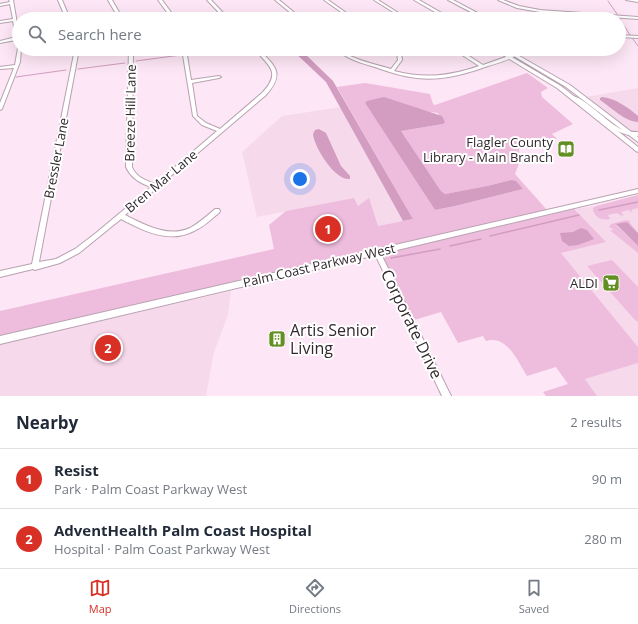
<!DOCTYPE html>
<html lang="en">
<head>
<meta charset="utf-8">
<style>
  :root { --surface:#fff; --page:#f2f2f3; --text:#1f2937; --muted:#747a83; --line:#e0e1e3; --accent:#d93025 }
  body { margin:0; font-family:"Open Sans",sans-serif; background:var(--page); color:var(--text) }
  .you { position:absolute; left:300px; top:179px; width:14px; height:14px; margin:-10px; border:3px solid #fff; border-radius:50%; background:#1a73e8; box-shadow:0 0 0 6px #1a73e833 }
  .badge { display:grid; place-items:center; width:26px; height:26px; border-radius:50%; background:var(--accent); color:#fff; font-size:13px; font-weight:700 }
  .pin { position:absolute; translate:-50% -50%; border:2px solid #fff; box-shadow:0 1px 4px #0006 }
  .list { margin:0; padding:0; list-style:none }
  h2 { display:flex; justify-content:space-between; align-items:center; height:52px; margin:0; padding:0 16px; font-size:17px }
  h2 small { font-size:13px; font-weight:400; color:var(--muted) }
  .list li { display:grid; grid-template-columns:26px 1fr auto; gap:12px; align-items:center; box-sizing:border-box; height:60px; padding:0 16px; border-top:1px solid var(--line) }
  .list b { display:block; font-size:15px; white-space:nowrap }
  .list p { margin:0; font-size:13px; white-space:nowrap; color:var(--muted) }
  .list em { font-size:13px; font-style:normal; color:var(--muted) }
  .icon { flex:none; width:22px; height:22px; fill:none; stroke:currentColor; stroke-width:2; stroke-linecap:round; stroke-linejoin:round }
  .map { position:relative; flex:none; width:638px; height:396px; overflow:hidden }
  .search { position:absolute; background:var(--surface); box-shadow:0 4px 16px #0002; left:12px; right:12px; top:12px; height:44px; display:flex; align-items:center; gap:10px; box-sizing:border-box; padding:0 14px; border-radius:22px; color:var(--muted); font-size:15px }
  .sheet { height:172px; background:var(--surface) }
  nav { display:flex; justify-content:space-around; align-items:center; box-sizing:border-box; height:56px; border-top:1px solid var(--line); background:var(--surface); font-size:11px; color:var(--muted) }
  nav a { display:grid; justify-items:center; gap:2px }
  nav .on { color:var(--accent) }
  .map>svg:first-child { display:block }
</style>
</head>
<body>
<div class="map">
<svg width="638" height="396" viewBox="0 0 638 396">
  <rect width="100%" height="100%" fill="#fde6f5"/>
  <!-- built -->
  <path fill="#f7d9ec" d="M 638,88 L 638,137 L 586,97 Z
    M 341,107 L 403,221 L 369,228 L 354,198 L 257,217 L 242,152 L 282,116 Z
    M 638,195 L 638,347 L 561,253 L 605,242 L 574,209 L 596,206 Z
    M 231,291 L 228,315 L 214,352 L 206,396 L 0,396 L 0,344 Z
    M 638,363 L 638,396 L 597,396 L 585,379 Z"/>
  <!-- green -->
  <path fill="#eebcdd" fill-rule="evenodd" d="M 527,73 L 548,88 L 541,92 L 542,97 L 573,124 L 552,134 L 557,139 L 551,138 L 548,140 L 548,144 L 540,139 L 519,149 L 520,161 L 515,174 L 547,210 L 0,336 L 0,311 L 274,249 L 269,225 L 286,211 L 354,198 L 358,206 L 369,198 L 378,226 L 413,219 L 337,87 L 365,83 L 430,94 L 433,104 L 435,105 ZM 365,103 L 438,113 L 443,124 L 401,131 L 441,191 L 445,194 L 487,186 L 511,180 L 523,189 L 455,206 L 435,210 Z
    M 638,195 L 638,208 L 631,210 L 633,213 L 628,210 L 621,212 L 623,215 L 622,216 L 617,213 L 608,215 L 610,219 C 602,221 593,217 593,208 L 596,206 Z
    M 574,209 L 606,242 L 561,253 L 638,347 L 638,363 L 585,379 L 597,396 L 546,396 L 543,392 L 568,384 L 556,367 L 527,376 C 518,362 507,334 486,341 L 483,336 L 458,343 L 441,312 L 414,320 L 384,259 L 386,255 L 392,251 Z
    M 626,220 L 630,221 L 630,223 L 638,233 L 627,222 L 616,225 L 638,246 L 638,253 L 612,232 L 610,230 L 614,230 L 609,227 L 611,224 Z
    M 612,260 L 638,287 L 638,322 L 635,320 L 587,266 Z"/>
  <!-- water -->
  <path fill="#d29dc0" d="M 291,49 L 300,49 L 333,81 L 413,219 L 403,221 L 326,82 Z
    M 384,97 L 442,116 L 445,122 L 443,124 L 401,131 L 441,191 L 445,194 L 487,186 L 511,180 L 516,181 L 523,189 L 455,206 L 435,210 L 365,103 L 367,101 Z
    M 602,97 C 615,98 629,108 638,116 L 638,122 C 625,122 611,107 600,100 L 600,98 Z
    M 319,129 L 326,133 L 341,166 L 350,176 L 350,179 C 335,181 314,147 313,134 L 315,130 Z
    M 627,222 L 638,233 L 638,246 L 616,224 Z
    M 581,228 L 587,230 L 594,239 L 578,245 L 569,246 L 562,241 L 560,233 L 573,232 Z"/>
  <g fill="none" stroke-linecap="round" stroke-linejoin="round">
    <!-- stream-far1 -->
    <path stroke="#d29dc0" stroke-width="1" d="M 608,1 L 617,14
      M 620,19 L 630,35
      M 633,39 L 638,46
      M 190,54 L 229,49
      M 136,61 L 181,55
      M 78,69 L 125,63
      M 16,77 L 66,70"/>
    <!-- stream -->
    <path stroke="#d29dc0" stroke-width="1.5" d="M 599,210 L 638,202
      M 490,236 L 579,215
      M 450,246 L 481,239
      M 391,258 L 440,249"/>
    <!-- minor casing -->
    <g stroke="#b8a2b0" stroke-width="2">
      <path id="minor" d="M 9,0 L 13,0 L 19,35 L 19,47 L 17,46 L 16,40 L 0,43 L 0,41 L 16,37 L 13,21 L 0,23 L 0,21 L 13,19 L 10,4 L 0,6 L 0,4 L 10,2 Z
        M 58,0 L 62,0 L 70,19 L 66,19 Z
        M 108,0 L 112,0 L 123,19 L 119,19 Z
        M 158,0 L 162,0 L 176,19 L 172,19 Z
        M 207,0 L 211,0 L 229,19 L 225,19 Z
        M 275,0 L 279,0 L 302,19 L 298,19 Z
        M 324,0 L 328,0 L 355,19 L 351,19 Z
        M 374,0 L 378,0 L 408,19 L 404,19 Z
        M 448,0 L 453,0 L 489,19 L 484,19 Z
        M 498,0 L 503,0 L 519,6 L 540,10 L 638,17 L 638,19 L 540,12 L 517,8 Z
        M 626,0 L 638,0 L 638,2 Z
        M 619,35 L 638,36 L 638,38 L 619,37 Z
        M 18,48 L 21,49 L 20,62 L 2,109 L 0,110 L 0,103 L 14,68 L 0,69 L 0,67 L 15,65 Z
        M 75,49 L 79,49 L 39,262 L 56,259 L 75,249 L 96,233 L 151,187 C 140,183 131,178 126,167 L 129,49 L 133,49 L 132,167 C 136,177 145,180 155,184 L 217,131 L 202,125 L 193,116 L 182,49 L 186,49 L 191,80 L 219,76 L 221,77 L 219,78 L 192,83 L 197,116 L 206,123 L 220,129 L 262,93 C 282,72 269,66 254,49 L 258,49 C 276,66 285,74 266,95 L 125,215 C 145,225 168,238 190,228 C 199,223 207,216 215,209 L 219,209 L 220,211 L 219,213 C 211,219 204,227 194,231 C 169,244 144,231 121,219 L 79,253 L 60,263 L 35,270 L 33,269 L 0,277 L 0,271 L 32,264 Z
        M 336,49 C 342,49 345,53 350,56 C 363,62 378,65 391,69 L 398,60 L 397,53 L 393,49 L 397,49 L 401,53 L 402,60 L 394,71 C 425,79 450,76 479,66 L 453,49 L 458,49 L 483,65 L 514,54 L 517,55 C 509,60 498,63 488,66 C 463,75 437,82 410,77 C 398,75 386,71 375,67 C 361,63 347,59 336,49 Z
        M 571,96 C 584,96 608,124 623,130 C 628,132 633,132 638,132 L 638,136 C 608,135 596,112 571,98 Z
        M 377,249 L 379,250 L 380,252 L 451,396 L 442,396 L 374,252 L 375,250 Z"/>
    </g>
    <!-- major casing -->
    <g stroke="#b8a2b0" stroke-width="2">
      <path id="major" d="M 414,0 L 419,0 L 452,19 L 447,19 Z
        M 493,49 L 498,49 L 561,86 L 638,147 L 638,152 L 636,151 L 557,88 Z
        M 502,49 L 507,49 L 570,85 L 638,137 L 638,142 L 566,87 Z
        M 638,189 L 638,193 L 0,344 L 0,336 Z"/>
    </g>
    <!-- minor -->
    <use href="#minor" fill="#fff" fill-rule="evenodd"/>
    <!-- major -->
    <use href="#major" fill="#fff" fill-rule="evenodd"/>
  </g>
  <!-- icons -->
  <defs>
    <g id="library-square" transform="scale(0.9)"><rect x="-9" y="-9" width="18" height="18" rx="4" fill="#628f21" stroke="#fff"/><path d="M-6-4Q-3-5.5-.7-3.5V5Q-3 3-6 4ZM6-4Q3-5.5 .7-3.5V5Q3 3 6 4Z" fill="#fff"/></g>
    <g id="supermarket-square" transform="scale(0.9)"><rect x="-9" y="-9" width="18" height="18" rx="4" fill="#628f21" stroke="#fff"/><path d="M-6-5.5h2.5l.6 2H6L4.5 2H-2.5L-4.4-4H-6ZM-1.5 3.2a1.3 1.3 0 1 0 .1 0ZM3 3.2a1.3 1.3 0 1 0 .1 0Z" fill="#fff"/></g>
    <g id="building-square" transform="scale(0.9)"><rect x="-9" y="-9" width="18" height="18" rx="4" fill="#628f21" stroke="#fff"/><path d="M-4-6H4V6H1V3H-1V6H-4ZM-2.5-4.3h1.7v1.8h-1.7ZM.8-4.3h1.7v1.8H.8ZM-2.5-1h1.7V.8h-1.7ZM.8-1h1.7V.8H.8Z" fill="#fff"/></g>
  </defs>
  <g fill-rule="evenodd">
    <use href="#library-square" x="566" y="149"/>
    <use href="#supermarket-square" x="611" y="283"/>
    <use href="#building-square" x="277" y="339"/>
  </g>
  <g text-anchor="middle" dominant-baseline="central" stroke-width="4" stroke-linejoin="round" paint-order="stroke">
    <!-- street labels -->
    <g font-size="13" fill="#31282e" stroke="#fff">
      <text transform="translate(130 113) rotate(-89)">Breeze Hill Lane</text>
      <text transform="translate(56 158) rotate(-79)">Bressler Lane</text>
      <text transform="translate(161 181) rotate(-40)">Bren Mar Lane</text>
      <text transform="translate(319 265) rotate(-13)">Palm Coast Parkway West</text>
    </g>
    <!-- poi labels -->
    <g font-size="13" fill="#31282e" stroke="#fff" text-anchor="end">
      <text x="553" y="142">Flagler County<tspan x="553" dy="15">Library - Main Branch</tspan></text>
      <text x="598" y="283">ALDI</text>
    </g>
    <!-- near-street labels -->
    <g font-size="16" fill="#31282e" stroke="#fff">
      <text transform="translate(412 324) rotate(64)">Corporate Drive</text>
    </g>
    <!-- near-poi labels -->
    <g font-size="16" fill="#31282e" stroke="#fff" text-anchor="start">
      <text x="290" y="330">Artis Senior<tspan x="290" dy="18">Living</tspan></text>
    </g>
  </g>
</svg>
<div class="you"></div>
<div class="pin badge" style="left:328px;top:229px">1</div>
<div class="pin badge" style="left:108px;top:348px">2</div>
<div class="search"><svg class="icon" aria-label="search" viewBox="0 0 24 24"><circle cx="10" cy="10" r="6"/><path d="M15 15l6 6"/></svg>Search here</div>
</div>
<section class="sheet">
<h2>Nearby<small>2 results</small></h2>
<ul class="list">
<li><span class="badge">1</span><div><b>Resist</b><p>Park · Palm Coast Parkway West</p></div><em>90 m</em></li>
<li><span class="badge">2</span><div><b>AdventHealth Palm Coast Hospital</b><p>Hospital · Palm Coast Parkway West</p></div><em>280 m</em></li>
</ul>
</section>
<nav>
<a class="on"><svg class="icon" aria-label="map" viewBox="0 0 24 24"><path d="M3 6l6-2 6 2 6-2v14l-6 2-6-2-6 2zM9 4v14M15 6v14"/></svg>Map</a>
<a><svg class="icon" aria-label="directions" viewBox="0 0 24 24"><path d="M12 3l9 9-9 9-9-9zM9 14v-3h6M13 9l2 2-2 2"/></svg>Directions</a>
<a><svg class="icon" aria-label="saved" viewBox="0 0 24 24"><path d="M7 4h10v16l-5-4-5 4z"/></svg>Saved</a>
</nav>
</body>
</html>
